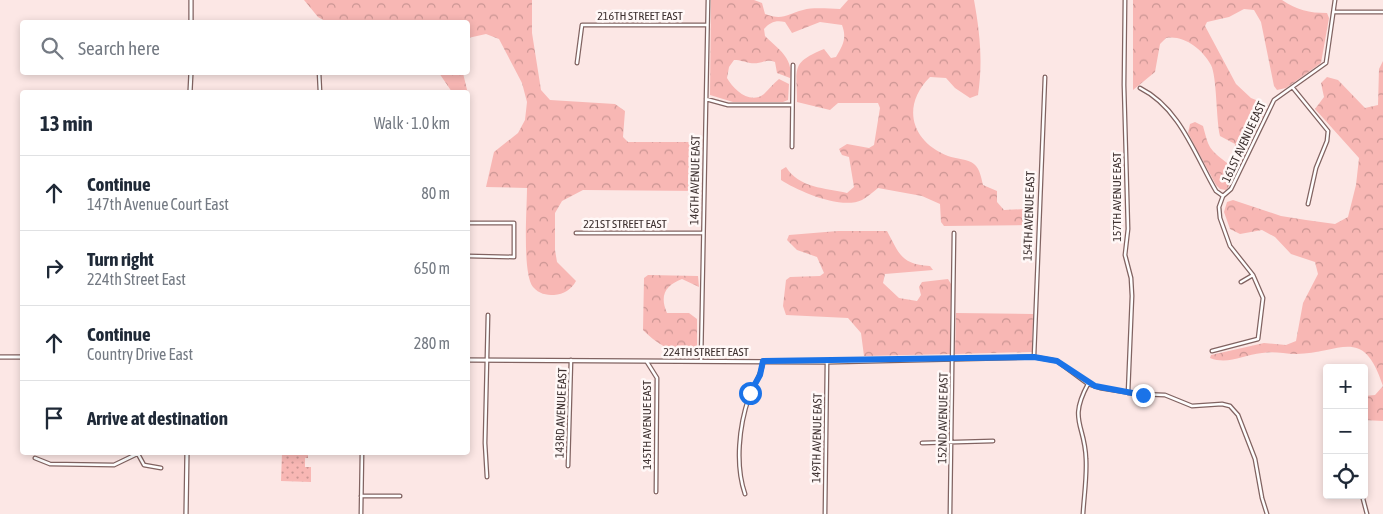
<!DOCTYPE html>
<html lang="en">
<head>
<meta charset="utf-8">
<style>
  :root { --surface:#fff; --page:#f2f2f3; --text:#1f2937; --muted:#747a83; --line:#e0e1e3 }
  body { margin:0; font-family:"Asap Condensed",sans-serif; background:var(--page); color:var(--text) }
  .controls { position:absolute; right:15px; bottom:15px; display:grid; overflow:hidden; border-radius:5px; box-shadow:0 2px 8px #0003 }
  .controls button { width:45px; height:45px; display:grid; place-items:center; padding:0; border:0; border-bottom:1px solid var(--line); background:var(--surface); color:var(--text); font:25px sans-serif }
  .stop { position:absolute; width:15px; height:15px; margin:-11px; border:4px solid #1a73e8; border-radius:50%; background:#fff }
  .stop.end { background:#1a73e8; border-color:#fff; box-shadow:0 1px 5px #0008 }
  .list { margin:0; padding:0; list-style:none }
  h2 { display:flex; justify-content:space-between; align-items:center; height:65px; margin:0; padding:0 20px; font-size:21px }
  h2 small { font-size:16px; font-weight:400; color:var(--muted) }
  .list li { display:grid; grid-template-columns:32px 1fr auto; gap:15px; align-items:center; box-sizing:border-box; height:75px; padding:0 20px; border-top:1px solid var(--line) }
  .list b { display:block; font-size:19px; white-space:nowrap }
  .list p { margin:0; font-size:16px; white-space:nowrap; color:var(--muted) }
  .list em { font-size:16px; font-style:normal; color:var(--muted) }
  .icon { flex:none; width:28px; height:28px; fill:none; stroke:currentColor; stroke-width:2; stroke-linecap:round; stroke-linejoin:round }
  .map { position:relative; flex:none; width:1383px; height:514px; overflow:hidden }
  .search { position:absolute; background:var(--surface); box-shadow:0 2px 8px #0003; left:20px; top:20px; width:450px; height:55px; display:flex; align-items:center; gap:12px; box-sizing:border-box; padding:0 18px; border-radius:5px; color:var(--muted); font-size:19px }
  .panel { position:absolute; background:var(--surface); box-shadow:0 2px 8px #0003; left:20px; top:90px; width:450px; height:365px; border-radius:5px }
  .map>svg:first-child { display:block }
</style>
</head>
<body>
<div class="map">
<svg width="1383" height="514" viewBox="0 0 1383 514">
  <defs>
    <pattern id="grass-dots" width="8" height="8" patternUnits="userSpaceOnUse" patternTransform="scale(1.25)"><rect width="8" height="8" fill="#f8b7b4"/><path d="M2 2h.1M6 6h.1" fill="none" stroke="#ca9593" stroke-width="1.8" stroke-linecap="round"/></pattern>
    <pattern id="forest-crowns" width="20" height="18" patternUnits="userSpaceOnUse" patternTransform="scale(1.25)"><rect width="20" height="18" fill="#f8b7b4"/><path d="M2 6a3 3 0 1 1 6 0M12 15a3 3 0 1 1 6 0" fill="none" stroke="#ca9593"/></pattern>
  </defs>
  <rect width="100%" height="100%" fill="#fce7e5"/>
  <!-- grass -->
  <path fill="url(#grass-dots)" d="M 282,453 L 308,454 L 308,458 L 305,458 L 305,467 L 311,467 L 311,482 L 281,481 Z"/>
  <!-- forest -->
  <path fill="url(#forest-crowns)" d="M 304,0 L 532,0 L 532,33 L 541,90 L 550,100 L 615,104 L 625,111 L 623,137 L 628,142 L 700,142 L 700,191 L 583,190 L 562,201 L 555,213 L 555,250 L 557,262 L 576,281 C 571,290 564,294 554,295 C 546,295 539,294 533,287 C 522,273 527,208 527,188 L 486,187 L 494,152 L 518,133 L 525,120 L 527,102 L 522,83 L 499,39 L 486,34 L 468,38 L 468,22 L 325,21 L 318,17 Z
    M 711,0 L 754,0 L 762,3 L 765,14 C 783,21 787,14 803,10 C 814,7 829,9 840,9 L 848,0 L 974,0 C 980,33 983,62 978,95 L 970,98 L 955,88 L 946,78 L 930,77 C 901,106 911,141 948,156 C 956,159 968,159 974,164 C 980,169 981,177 983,185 L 997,191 L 997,202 L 1004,210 L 1026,209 L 1031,219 L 1029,225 L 944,226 L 941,222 L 940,204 L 922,196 L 878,188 C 873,192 867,197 862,200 C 841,210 798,191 781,180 L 781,170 L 786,167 C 799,188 825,188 847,193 L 854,187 L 849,157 L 842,155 L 839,149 L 847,144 L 869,148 L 874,145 L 880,108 L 878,103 L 838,103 L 830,110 L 797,102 C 797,68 790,63 824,49 L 831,58 L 836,57 C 843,45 847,38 842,25 L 820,22 L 792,33 L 785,22 C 776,20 770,22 764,29 L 765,36 C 777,48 794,58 790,78 L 777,73 L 775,62 C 766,58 760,65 750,63 C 744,62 741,60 734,60 L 729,67 L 727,78 C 734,90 750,105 764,94 C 769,89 773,84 779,79 L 789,84 L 788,100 L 783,102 L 733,102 L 710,95 Z
    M 1133,0 L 1282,0 C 1297,10 1309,13 1327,13 L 1329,18 L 1321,63 L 1286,88 L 1277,90 L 1274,86 L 1261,22 L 1254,10 L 1244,9 L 1229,17 L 1207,22 L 1205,26 L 1236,84 L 1251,98 L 1268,105 L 1234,179 L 1226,190 L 1220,189 L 1216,185 L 1188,133 L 1190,124 L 1195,122 L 1203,126 C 1209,148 1208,148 1227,163 L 1234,157 L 1235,144 L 1220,136 C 1216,119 1217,77 1211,65 C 1202,49 1184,35 1166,38 L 1160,44 L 1155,72 L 1133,90 Z
    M 1383,61 L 1383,386 C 1363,325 1342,353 1296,354 C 1284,354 1274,351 1262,353 C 1243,355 1228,365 1210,358 L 1211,355 L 1264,343 L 1286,345 L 1296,341 L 1303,303 L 1318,274 L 1315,262 L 1291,254 L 1275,237 L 1262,230 L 1240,234 L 1230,229 L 1224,212 L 1227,202 L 1233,200 L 1281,216 L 1306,220 L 1335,224 L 1348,217 L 1356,185 L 1359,158 L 1315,109 L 1324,97 L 1321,83 L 1327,77 L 1338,80 L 1365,108 L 1378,105 L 1379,69 Z
    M 439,73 L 463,73 L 468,94 L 452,92 Z
    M 838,231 L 887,231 C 900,255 901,264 930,266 L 933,270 L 885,274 L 883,283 L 899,298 L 917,301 L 921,295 L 919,287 L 922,282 L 948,279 L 951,284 L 950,354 L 864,356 L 861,333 L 848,318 L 786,315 L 783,306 L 786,280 L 790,277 L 820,276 L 824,273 L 817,257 L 797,250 L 787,240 L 789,235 Z
    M 648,275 L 698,276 L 699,287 L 682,279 C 666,285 659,295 667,313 L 689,313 L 697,319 L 697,349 L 694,354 C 675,356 656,343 643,330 L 644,278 Z
    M 956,313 L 1033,314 L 1032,352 L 955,354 Z
    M 1383,386 L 1383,421 L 1364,420 L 1364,396 L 1375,395 Z"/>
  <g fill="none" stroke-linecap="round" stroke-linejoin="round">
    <!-- street casing -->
    <g stroke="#816361" stroke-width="5">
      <path id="street" d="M 1125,0 L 1124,85 L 1128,229 L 1125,255 L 1131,278 L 1132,296 L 1128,393
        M 1334,12 L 1383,12
        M 577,63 L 582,25 L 707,25
        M 319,72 L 320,92
        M 1045,77 L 1034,357 L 1057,361 L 1088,384 L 1100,388 L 1138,394 L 1165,395 L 1192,406 L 1222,404 L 1230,406 L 1238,415 L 1255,459 L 1262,498 L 1267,514
        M 1140,88 C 1180,108 1195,155 1216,191 L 1223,196
        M 1293,88 L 1328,131 L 1327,141 L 1316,168 L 1308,204
        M 706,99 L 728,105 L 792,105
        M 792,147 L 793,65
        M 1223,196 L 1231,189 L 1274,100 L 1326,63 L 1335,0
        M 468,223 L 514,223 L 514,257 L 468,256
        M 576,233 L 702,233
        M 1241,282 L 1253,275
        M 1212,351 L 1258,339 L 1263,298 L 1253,275 L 1230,246 L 1220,218 L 1219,207 L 1223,196
        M 701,361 L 708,0
        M 647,362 L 657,378 L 656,492
        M 922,443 L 993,441
        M 138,454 L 144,465 L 161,468
        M 35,458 L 50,464 L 114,465 L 141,452
        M 568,466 L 571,360
        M 487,477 L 485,443 L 488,315
        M 745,494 C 735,465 739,426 749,397 C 754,384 762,375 763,361
        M 1362,495 L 1367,514
        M 361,496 L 400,496
        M 361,514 L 362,452
        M 825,514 L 827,362
        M 950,514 L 954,233
        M 1083,514 C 1084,496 1087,477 1086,459 C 1085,424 1068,421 1088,384"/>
    </g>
    <!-- secondary casing -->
    <g stroke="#816361" stroke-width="5.5">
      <path id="secondary" d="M 191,22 L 191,0
        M 190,92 L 191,72
        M 0,357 L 22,357
        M 468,360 L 827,362 L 1034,357
        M 186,514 L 187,452"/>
    </g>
    <!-- street -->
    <use href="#street" stroke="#fff" stroke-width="2.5"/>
    <!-- secondary -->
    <use href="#secondary" stroke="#fff" stroke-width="3"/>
  </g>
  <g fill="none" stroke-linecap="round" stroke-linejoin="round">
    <!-- route -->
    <path stroke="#1a73e8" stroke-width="6" d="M 750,393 L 760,375 L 763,361 L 1034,357 L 1057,361 L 1095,386 L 1143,395"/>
  </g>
  <g text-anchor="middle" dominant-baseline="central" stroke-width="5" stroke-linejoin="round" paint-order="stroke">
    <!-- street labels -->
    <g font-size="12" fill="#3e3130" stroke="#fff8f7">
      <text x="640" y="16">216TH STREET EAST</text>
      <text transform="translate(1244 142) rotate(-65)">161ST AVENUE EAST</text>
      <text transform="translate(695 180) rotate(-89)">146TH AVENUE EAST</text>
      <text transform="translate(1117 197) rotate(-90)">157TH AVENUE EAST</text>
      <text transform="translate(1029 216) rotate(-88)">154TH AVENUE EAST</text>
      <text x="625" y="224">221ST STREET EAST</text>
      <text x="706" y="352">224TH STREET EAST</text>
      <text transform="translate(561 413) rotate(-88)">143RD AVENUE EAST</text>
      <text transform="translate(943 418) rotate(-89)">152ND AVENUE EAST</text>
      <text transform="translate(647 425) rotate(-90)">145TH AVENUE EAST</text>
      <text transform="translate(817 438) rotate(-89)">149TH AVENUE EAST</text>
    </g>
  </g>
</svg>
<div class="controls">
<button>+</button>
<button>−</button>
<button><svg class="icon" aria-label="locate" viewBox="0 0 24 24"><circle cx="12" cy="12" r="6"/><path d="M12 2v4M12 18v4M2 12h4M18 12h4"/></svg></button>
</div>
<div class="stop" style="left:750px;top:393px"></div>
<div class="stop end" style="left:1143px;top:395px"></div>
<div class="search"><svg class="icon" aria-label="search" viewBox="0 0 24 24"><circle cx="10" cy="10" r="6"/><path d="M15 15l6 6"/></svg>Search here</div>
<section class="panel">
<h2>13 min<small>Walk · 1.0 km</small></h2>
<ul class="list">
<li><svg class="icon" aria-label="ahead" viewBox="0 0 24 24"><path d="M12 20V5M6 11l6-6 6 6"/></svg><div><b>Continue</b><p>147th Avenue Court East</p></div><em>80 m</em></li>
<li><svg class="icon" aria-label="right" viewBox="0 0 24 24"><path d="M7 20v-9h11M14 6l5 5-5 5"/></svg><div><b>Turn right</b><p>224th Street East</p></div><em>650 m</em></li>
<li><svg class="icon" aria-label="ahead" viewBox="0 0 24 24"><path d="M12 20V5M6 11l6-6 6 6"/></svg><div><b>Continue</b><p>Country Drive East</p></div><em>280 m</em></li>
<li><svg class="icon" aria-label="arrive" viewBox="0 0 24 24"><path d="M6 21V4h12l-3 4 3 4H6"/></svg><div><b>Arrive at destination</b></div></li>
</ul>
</section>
</div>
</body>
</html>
